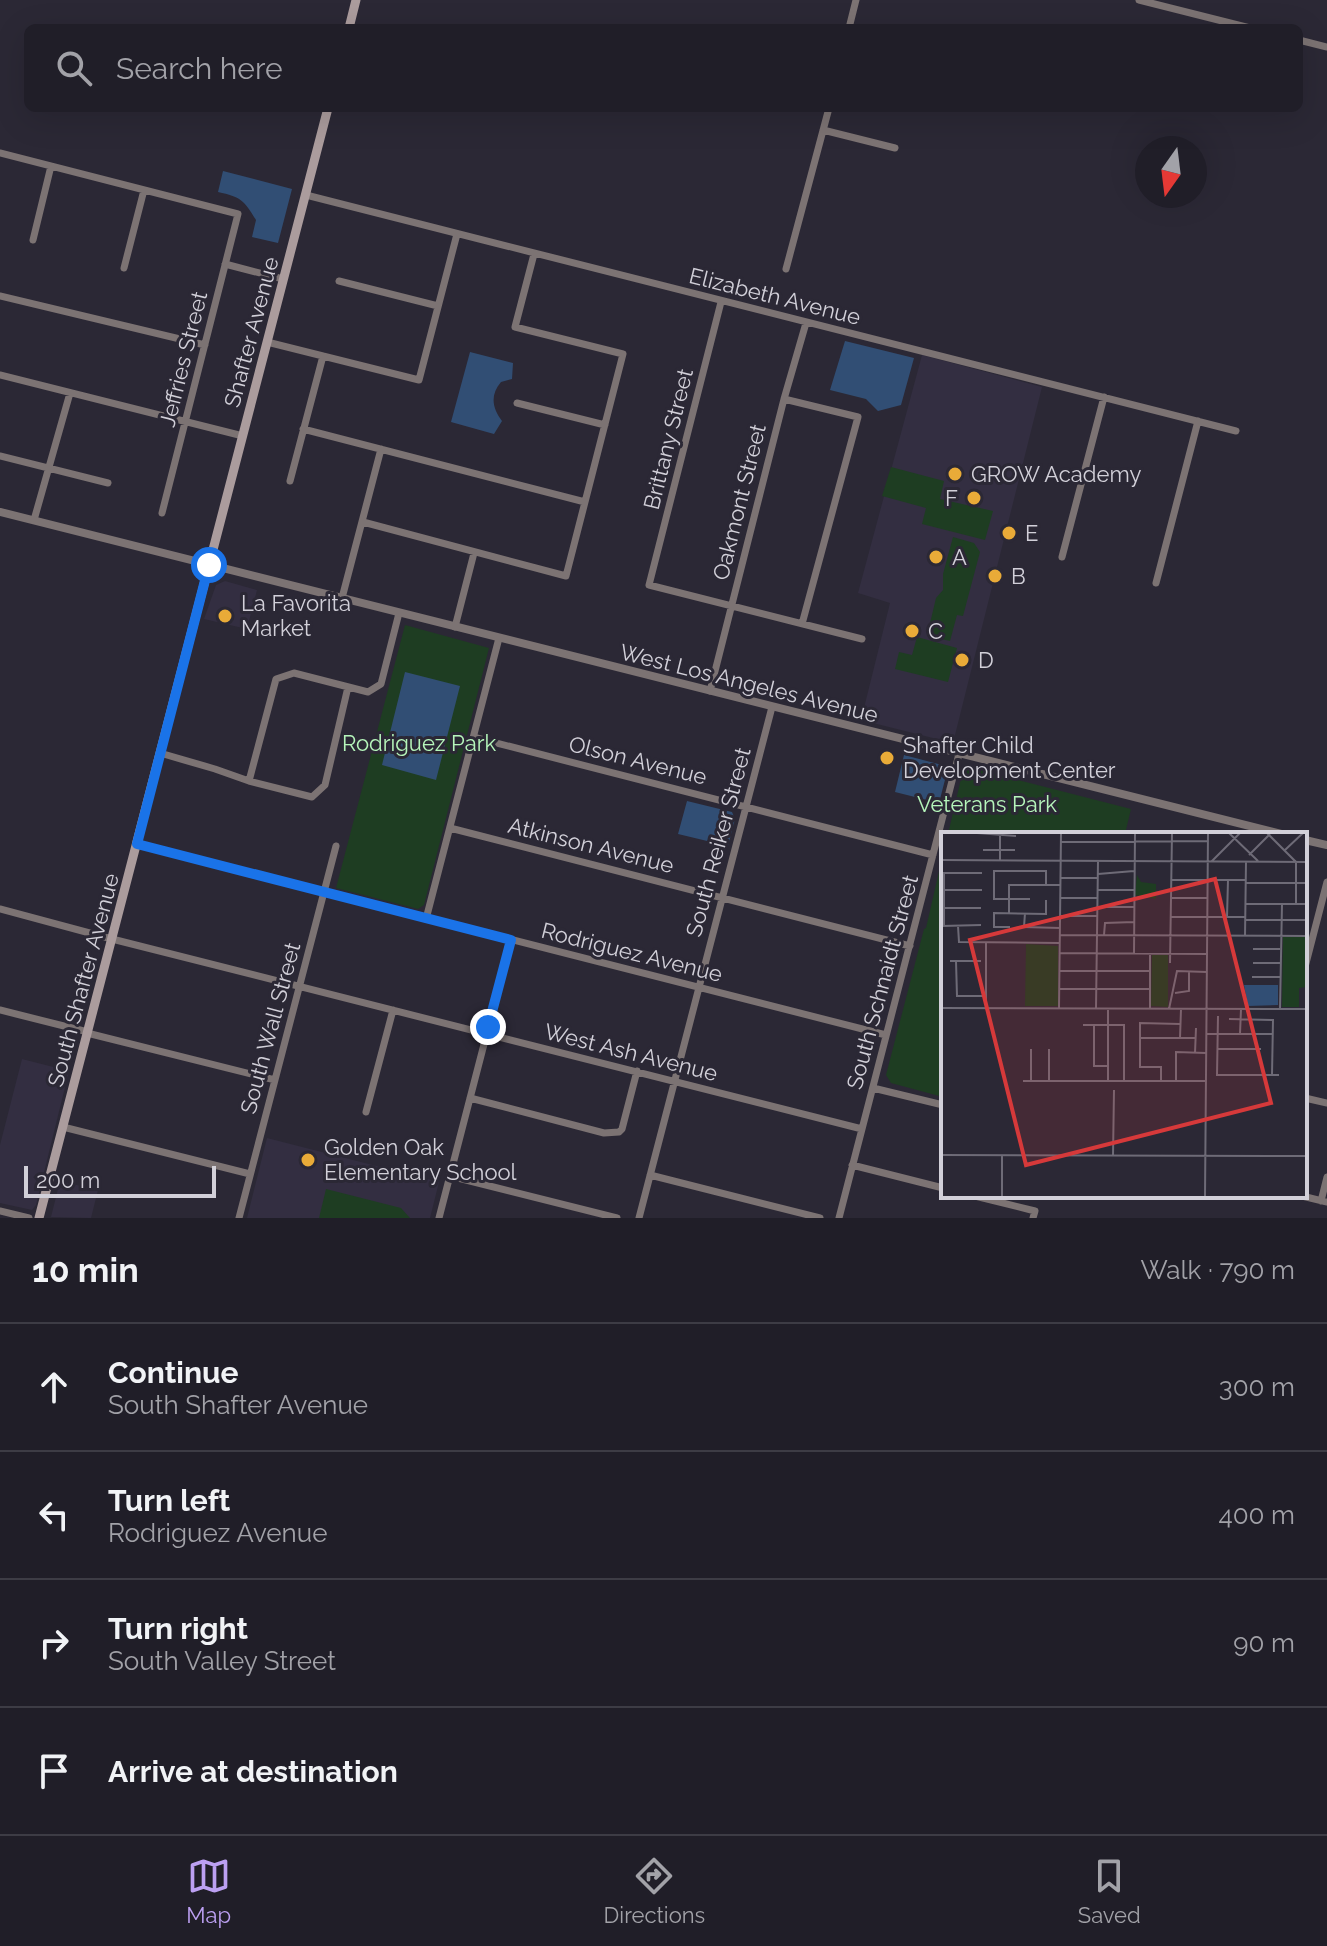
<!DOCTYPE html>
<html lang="en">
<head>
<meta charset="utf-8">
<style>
  :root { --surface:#201e28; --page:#282730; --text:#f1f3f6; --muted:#a2a2a8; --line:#3d3c45; --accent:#bca0f2 }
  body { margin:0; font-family:Raleway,sans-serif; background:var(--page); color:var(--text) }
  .compass { position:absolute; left:1135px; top:136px; width:72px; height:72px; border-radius:50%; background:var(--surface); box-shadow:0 8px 32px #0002; rotate:194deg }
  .scale { position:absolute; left:24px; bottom:20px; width:192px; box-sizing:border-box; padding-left:8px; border:4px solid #d2d0d9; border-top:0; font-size:22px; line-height:28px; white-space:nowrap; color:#d2d0d9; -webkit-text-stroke:6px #2b2835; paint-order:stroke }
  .stop { position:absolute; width:24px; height:24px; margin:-18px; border:6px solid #1a73e8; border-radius:50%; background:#fff }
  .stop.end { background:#1a73e8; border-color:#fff; box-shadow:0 2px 8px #0008 }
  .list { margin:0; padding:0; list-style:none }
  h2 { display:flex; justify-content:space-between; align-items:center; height:104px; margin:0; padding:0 32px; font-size:34px }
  h2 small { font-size:26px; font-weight:400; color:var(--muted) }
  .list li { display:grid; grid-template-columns:52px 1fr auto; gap:24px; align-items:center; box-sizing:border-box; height:128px; padding:0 32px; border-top:2px solid var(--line) }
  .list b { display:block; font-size:30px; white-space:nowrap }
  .list p { margin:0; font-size:26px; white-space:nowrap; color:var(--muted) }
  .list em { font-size:26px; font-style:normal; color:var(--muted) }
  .icon { flex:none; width:44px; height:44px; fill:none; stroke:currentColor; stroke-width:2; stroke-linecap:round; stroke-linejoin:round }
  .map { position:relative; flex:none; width:1327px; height:1218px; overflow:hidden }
  .search { position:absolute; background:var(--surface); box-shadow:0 8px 32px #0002; left:24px; right:24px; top:24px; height:88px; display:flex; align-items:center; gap:20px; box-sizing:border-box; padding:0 28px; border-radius:12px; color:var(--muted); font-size:30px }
  .sheet { height:616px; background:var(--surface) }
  nav { display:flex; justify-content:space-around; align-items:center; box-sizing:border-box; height:112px; border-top:2px solid var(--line); background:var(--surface); font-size:22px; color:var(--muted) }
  nav a { display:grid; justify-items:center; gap:4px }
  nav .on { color:var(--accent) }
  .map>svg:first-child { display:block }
</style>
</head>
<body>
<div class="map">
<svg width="1327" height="1218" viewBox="0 0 1327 1218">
  <rect width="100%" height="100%" fill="#2b2835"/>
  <!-- built -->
  <path fill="#332e41" d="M 922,355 L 1042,387 L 953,743 L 861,720 L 890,603 L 858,593 Z
    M 225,581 L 257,590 L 247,629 L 204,619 L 216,585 Z
    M 22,1059 L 69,1071 L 36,1205 L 32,1210 L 0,1203 L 0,1145 Z
    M 267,1138 L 439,1182 L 430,1218 L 247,1218 Z
    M 60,1181 L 98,1190 L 91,1218 L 51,1217 Z"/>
  <!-- green -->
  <path fill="#1e3d22" d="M 891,467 L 944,481 L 940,499 L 993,511 L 985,540 L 922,524 L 926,508 L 882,496 Z
    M 953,537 L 974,543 L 980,552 L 963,616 L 957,615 L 950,641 L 927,636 L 936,598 L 943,590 L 943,574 Z
    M 405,625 L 489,648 L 424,905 L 418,909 L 336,888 Z
    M 917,637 L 957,648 L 948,682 L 895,669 L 899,652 L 912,655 Z
    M 964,766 L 1131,809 L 1125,834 L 948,834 Z
    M 943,854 L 943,1097 L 891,1083 L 886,1075 L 924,929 L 926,928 Z
    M 326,1189 L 401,1208 L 410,1218 L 319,1218 Z"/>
  <!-- water -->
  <path fill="#314e74" d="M 223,171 L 292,189 L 278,243 L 252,237 L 256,220 C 244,200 241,197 218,192 Z
    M 845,341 L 914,358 L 901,405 L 878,411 L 866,399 L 830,390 Z
    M 470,352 L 513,363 L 512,379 L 501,382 C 490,395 492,408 502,421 L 494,434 L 451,422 Z
    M 405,672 L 460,686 L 436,780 L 382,765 Z
    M 904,755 L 942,765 L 947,772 L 939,803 L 895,792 Z
    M 687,801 L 732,812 L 735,819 L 728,846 L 678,834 Z"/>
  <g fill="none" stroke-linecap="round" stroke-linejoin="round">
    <!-- minor -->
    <path stroke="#7c7373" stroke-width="7" d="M 1139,0 L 1250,28
      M 849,28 L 856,0
      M 1299,40 L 1327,47
      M 823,130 L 895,148
      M 0,153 L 238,214 L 162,513
      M 306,195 L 1236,431
      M 33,240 L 51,166
      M 225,264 L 283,279
      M 124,268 L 144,190
      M 786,269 L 829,108
      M 339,281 L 438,306
      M 0,296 L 205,345
      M 721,302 L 649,585 L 862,639
      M 267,342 L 419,380 L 457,234
      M 0,375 L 243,436
      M 784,399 L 858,417 L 802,624
      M 517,403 L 605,425
      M 303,429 L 585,502
      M 0,456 L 108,483
      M 290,481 L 323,356
      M 34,520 L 70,393
      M 363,522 L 566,576 L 623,354 L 515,327 L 534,254
      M 1062,557 L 1104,397
      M 1156,583 L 1198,421
      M 342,598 L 381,449
      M 455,627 L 474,553
      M 710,691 L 784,399 L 806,323
      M 473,737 L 933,855
      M 160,753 L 215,769 L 249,781 L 312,797 L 325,785 L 348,687
      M 249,781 L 276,679 L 294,673 L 368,692 L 381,684 L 399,613
      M 450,828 L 910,946
      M 137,844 L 886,1035
      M 0,909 L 112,939 L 862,1129
      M 426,919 L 499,638
      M 1305,967 L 1327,882
      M 0,1010 L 88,1032
      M 87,1033 L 275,1080
      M 873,1088 L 943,1105
      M 470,1098 L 604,1133 L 619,1132 L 622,1129 L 637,1071
      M 1305,1098 L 1327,1103
      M 366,1112 L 393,1010
      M 63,1127 L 250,1174
      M 852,1165 L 943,1188
      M 650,1175 L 820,1218
      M 450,1176 L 617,1218
      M 975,1196 L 1035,1211 L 1033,1218
      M 1302,1196 L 1327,1202
      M 1321,1201 L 1327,1177
      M 0,1211 L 29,1218
      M 239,1218 L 336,846
      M 439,1218 L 511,940
      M 639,1218 L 772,707
      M 839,1218 L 959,754"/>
    <!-- tertiary -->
    <path stroke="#7c7373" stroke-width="8" d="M 0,512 L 1281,834
      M 1305,840 L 1327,845"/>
    <!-- secondary -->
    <path stroke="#ab9c9d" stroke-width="9" d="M 349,28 L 356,0
      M 39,1218 L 328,108"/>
  </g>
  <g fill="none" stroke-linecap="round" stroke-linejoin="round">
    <!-- route -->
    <path stroke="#1a73e8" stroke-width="10" d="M 209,565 L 137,844 L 511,940 L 488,1027"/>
  </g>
  <!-- markers -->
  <g fill="#e9ab38" stroke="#2b2835" stroke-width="3">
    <circle cx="955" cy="474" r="8"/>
    <circle cx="974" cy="498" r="8"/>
    <circle cx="1009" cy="533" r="8"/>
    <circle cx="936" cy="557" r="8"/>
    <circle cx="995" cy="576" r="8"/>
    <circle cx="225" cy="616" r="8"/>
    <circle cx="912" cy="631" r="8"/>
    <circle cx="962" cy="660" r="8"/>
    <circle cx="887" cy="758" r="8"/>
    <circle cx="308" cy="1160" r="8"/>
  </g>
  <g text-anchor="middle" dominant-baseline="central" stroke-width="6" stroke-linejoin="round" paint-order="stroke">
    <!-- street labels -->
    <g font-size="22" fill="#d2d0d9" stroke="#2b2835">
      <text transform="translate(775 296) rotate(14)">Elizabeth Avenue</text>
      <text transform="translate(251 332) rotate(-75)">Shafter Avenue</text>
      <text transform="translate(183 359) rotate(-76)">Jeffries Street</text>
      <text transform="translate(668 439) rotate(-76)">Brittany Street</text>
      <text transform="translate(739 502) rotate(-76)">Oakmont Street</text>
      <text transform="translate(749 683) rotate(14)">West Los Angeles Avenue</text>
      <text transform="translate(638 760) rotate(14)">Olson Avenue</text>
      <text transform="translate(718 842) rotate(-75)">South Reiker Street</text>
      <text transform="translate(591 845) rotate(14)">Atkinson Avenue</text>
      <text transform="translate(632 952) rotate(14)">Rodriguez Avenue</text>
      <text transform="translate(83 980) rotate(-75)">South Shafter Avenue</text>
      <text transform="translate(882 982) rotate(-75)">South Schnaidt Street</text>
      <text transform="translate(270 1028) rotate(-75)">South Wall Street</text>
      <text transform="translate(631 1052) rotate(14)">West Ash Avenue</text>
    </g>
    <!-- poi labels -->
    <g font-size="22" fill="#d2d0d9" stroke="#2b2835" text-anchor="start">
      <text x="971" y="474">GROW Academy</text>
      <text x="958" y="498" text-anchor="end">F</text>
      <text x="1025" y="533">E</text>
      <text x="952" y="557">A</text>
      <text x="1011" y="576">B</text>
      <text x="241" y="603">La Favorita<tspan x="241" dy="25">Market</tspan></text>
      <text x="928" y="631">C</text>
      <text x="978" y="660">D</text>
      <text x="903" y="745">Shafter Child<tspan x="903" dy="25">Development Center</tspan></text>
      <text x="324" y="1147">Golden Oak<tspan x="324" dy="25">Elementary School</tspan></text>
    </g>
    <!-- park labels -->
    <g font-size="22" fill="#b6f6bb" stroke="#2b2835">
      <text x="419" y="743">Rodriguez Park</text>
      <text x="987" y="804">Veterans Park</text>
    </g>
  </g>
  <!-- overview -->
  <g transform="translate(941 832)">
    <rect width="366" height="366" fill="#2b2835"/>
    <path d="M 196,43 L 200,50 L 215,52 L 215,67 L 194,63 ZM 342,105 L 366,105 L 366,155 L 358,156 L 358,175 L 341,175 ZM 85,112 L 117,114 L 117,174 L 84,174 ZM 211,123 L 227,123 L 227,175 L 210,174 Z" fill="#1e3d22"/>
    <path d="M 303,153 L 337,153 L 337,173 L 307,174 Z" fill="#314e74"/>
    <path fill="none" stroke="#6e6b77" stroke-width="2" d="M 36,1 L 75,4M 288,1 L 317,29M 326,1 L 355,30 L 355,72M 120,10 L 267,9M 42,18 L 74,18M 344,18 L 362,1M 308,23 L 329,2M 0,28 L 366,30M 59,29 L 59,3M 271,29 L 299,1M 1,41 L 41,41M 3,41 L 3,94M 157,42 L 193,39M 120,46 L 157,46M 230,48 L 305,48M 305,51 L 366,51M 2,58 L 41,58M 156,58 L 193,58M 120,66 L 156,66M 230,66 L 267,66M 89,67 L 53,67 L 53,39 L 105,39 L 105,53M 304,72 L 366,72M 156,75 L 193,75M 1,76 L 40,76M 68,81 L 68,53 L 120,53M 84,81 L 83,95 L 119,96M 119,84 L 156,84M 230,85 L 304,85M 286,85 L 287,48M 304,88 L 366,88M 1,94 L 40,93M 17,94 L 18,110 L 119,111M 69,95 L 53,95 L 53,81 L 105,82 L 105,68M 119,103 L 366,104M 163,103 L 164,91 L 193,90M 304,104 L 305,30M 312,117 L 339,117M 119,121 L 266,122M 193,121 L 194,1M 9,129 L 40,129M 15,129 L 16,164 L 45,164M 229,131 L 231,1M 312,131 L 339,131M 119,139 L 209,139M 311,145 L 339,145M 119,157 L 209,157M 234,161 L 248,159 L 248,139M 0,176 L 366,177M 45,176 L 45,111M 118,176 L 120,1M 155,176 L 157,29M 209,177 L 209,122M 228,177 L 236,139 L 266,140M 339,177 L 341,72M 277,184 L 276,243 L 338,243M 288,187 L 332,188 L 331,243M 142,193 L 183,193 L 183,249M 153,193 L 153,234 L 167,234M 265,202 L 332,202M 299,202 L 300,177M 199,206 L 255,206M 239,206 L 240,177M 277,217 L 320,217M 254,221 L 255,196M 82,249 L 265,249M 90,249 L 90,217M 108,249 L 108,217M 167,249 L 167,176M 220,249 L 220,235 L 199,235 L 199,191 L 239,192M 235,249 L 235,220 L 265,221M 0,323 L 366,324M 172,324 L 173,258M 61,365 L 61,324M 264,365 L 267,1"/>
    <path fill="#d6393a" fill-opacity="0.15" stroke="#d6393a" stroke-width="4" d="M 274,47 L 330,271 L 85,333 L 29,108 Z"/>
    <rect width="366" height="366" fill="none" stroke="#d2d0d9" stroke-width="4"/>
  </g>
</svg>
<svg class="compass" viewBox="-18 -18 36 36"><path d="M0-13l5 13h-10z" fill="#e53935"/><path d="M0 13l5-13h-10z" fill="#a2a2a8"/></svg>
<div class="scale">200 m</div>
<div class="stop" style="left:209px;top:565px"></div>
<div class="stop end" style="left:488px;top:1027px"></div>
<div class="search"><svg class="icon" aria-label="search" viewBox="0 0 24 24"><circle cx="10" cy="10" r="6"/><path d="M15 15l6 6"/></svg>Search here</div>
</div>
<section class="sheet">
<h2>10 min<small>Walk · 790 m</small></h2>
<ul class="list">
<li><svg class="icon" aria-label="ahead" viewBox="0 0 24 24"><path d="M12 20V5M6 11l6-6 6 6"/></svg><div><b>Continue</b><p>South Shafter Avenue</p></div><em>300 m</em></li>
<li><svg class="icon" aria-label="left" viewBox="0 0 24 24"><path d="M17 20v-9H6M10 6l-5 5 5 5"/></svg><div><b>Turn left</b><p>Rodriguez Avenue</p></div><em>400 m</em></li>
<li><svg class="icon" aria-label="right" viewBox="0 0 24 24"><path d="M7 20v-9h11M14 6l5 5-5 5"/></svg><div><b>Turn right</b><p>South Valley Street</p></div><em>90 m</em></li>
<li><svg class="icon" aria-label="arrive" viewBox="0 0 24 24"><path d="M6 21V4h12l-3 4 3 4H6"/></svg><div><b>Arrive at destination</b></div></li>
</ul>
</section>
<nav>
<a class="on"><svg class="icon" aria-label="map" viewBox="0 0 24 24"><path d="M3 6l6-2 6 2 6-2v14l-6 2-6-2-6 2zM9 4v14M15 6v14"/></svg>Map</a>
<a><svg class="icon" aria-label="directions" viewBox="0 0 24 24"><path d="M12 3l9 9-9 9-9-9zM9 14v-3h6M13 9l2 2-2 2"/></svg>Directions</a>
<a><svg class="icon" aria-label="saved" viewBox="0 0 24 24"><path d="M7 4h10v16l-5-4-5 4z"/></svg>Saved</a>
</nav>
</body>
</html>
